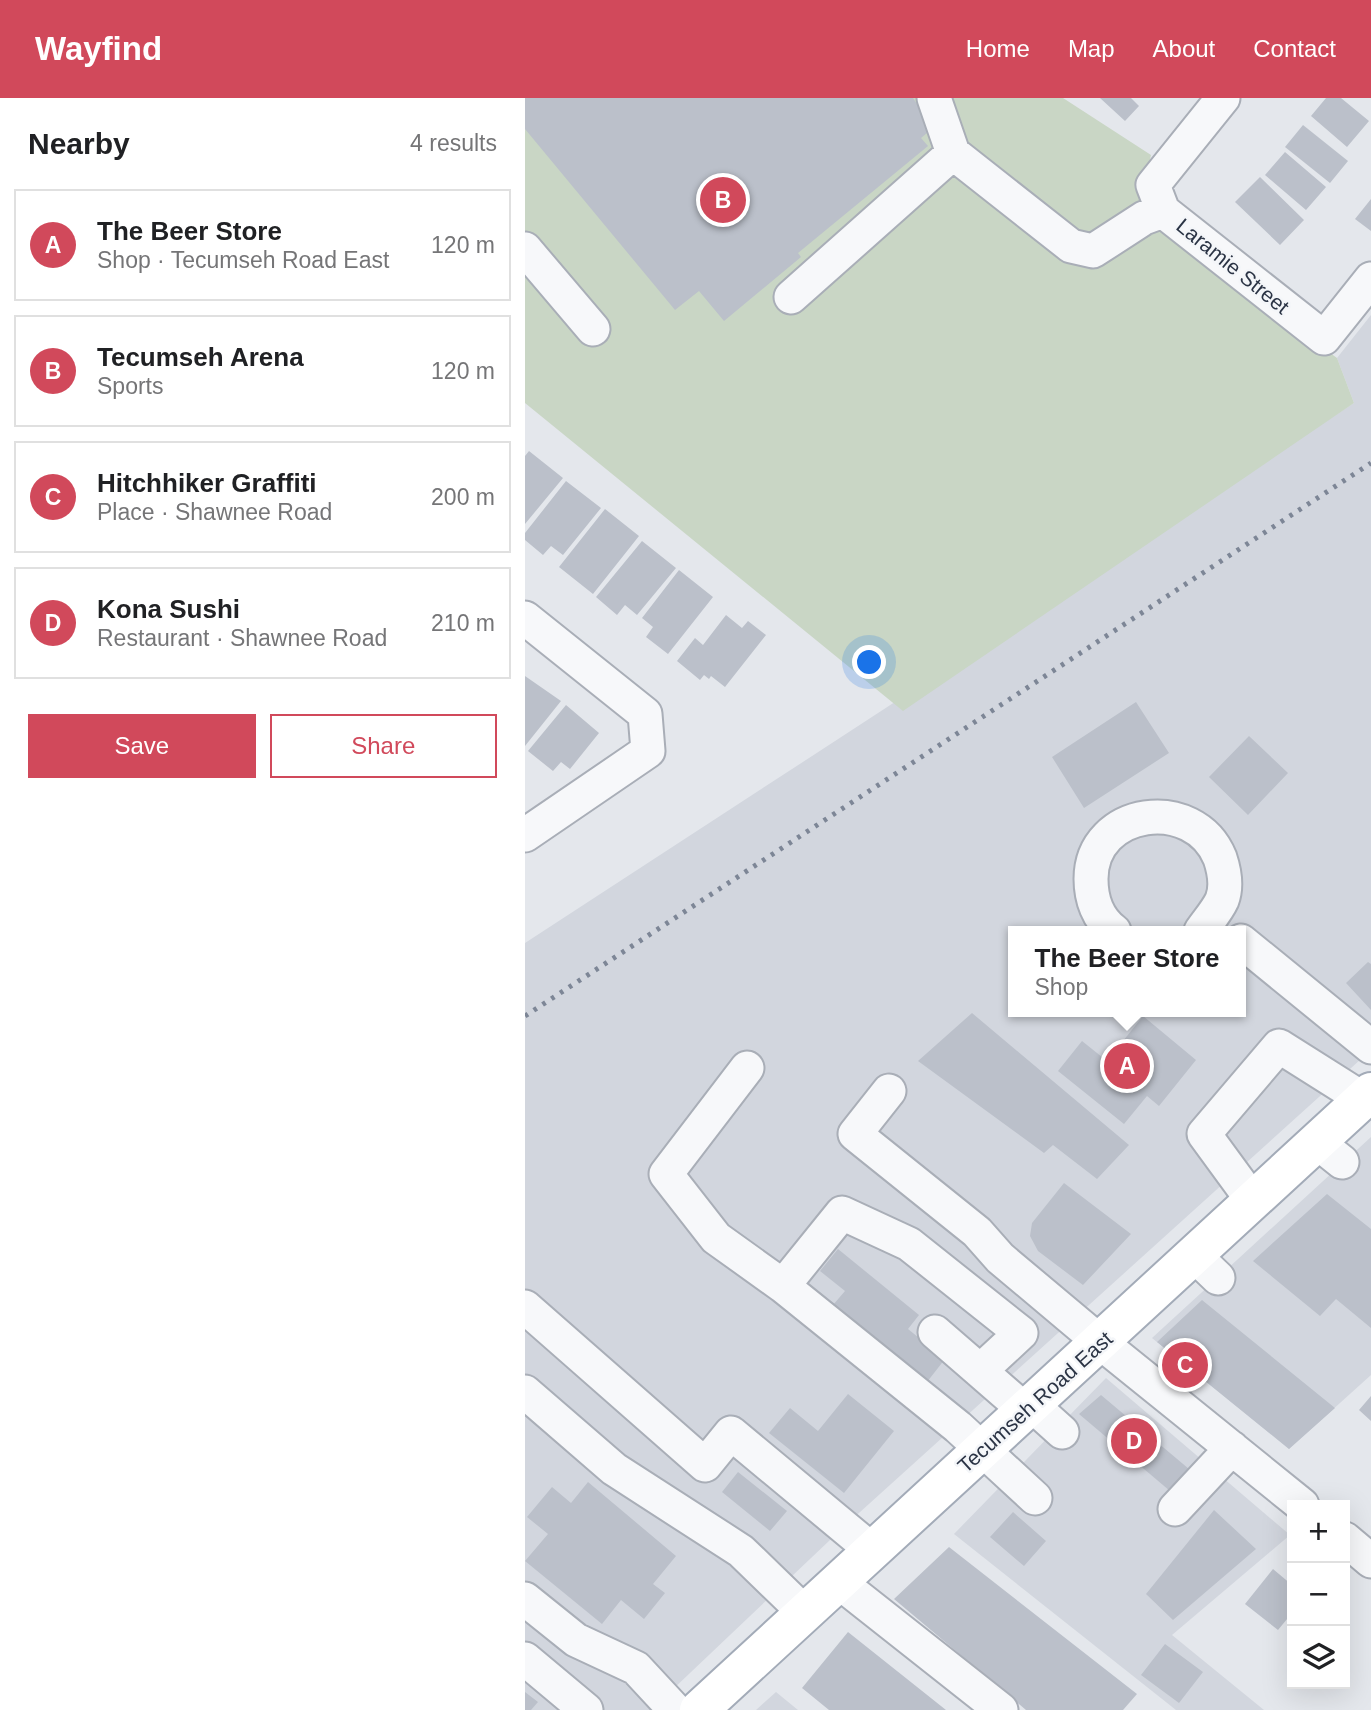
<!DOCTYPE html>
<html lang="en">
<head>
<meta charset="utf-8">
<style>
  :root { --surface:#fff; --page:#f6f6f6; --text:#202124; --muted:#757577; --line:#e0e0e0; --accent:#d1495b }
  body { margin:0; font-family:Arial,sans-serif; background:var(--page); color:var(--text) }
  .controls { position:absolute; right:21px; bottom:21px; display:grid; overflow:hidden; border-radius:0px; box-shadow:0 7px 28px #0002 }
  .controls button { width:63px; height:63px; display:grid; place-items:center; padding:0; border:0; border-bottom:2px solid var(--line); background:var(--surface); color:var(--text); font:35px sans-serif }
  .you { position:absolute; left:345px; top:565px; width:24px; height:24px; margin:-18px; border:5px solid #fff; border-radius:50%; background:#1a73e8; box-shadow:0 0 0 10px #1a73e833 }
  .badge { display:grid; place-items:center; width:46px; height:46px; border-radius:50%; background:var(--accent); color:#fff; font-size:23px; font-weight:700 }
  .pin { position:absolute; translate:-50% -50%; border:4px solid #fff; box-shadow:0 2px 7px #0006 }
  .popup { position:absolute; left:483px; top:828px; width:238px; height:91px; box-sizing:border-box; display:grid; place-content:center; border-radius:0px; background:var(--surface); filter:drop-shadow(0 2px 5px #0005); font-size:23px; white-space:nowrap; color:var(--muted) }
  .popup b { font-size:26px; color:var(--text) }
  .popup::after { content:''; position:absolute; left:50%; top:100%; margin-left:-14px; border:14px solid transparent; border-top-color:var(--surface) }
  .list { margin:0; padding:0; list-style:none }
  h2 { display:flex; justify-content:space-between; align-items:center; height:91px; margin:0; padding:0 28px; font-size:30px }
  h2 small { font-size:23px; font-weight:400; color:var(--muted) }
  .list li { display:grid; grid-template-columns:46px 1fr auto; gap:21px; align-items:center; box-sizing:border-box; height:112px; margin:0 14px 14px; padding:0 14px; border:2px solid var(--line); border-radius:0px }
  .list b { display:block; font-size:26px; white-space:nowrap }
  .list p { margin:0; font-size:23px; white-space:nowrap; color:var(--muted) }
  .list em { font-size:23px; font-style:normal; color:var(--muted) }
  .actions { display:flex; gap:14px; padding:21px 28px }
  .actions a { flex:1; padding:16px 0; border:2px solid var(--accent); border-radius:0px; text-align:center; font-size:24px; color:var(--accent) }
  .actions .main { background:var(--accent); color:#fff }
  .icon { flex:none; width:38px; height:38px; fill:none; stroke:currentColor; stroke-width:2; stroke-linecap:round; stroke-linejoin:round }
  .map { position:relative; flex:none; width:846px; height:1612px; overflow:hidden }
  header { display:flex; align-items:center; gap:42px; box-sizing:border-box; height:98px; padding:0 35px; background:var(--accent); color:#fff }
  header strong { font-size:33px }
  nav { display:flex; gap:38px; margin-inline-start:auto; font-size:24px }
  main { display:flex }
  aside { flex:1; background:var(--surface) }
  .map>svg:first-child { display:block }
</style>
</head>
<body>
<header>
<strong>Wayfind</strong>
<nav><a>Home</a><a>Map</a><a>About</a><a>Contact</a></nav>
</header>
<main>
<aside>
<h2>Nearby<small>4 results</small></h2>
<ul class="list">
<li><span class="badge">A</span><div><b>The Beer Store</b><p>Shop · Tecumseh Road East</p></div><em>120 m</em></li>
<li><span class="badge">B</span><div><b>Tecumseh Arena</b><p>Sports</p></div><em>120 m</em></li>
<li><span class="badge">C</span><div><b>Hitchhiker Graffiti</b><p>Place · Shawnee Road</p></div><em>200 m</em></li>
<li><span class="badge">D</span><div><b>Kona Sushi</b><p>Restaurant · Shawnee Road</p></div><em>210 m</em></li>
</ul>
<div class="actions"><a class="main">Save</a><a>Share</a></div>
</aside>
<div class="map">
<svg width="846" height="1612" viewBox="0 0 846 1612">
  <rect width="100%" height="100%" fill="#e4e7ec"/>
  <!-- built -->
  <path fill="#d2d6de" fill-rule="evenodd" d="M 846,217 L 846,952 L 324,1424 L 126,1612 L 0,1612 L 0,845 L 829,305 L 812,260 ZM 488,833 L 716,833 L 716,914 L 488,914 Z
    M 846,1039 L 846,1277 L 764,1351 L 627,1240 Z
    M 581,1280 L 765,1437 L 647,1537 L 739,1612 L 651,1612 L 429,1436 Z
    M 251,1594 L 273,1612 L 231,1612 Z"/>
  <!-- green -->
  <path fill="#c9d6c5" d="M 0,0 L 538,0 L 626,57 L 613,115 L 812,260 L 829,305 L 378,613 L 0,305 Z"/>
  <!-- building -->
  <path fill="#bbc0ca" d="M 0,0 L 388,0 L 408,30 L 396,40 L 403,48 L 273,155 L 276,159 L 199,223 L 174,193 L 150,212 L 0,31 Z
    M 575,0 L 606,0 L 614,8 L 600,23 Z
    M 801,0 L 816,0 L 844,23 L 822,49 L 786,18 Z
    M 778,27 L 823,63 L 805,85 L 760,49 Z
    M 760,54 L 801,89 L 781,112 L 740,77 Z
    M 735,79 L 779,122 L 755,147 L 710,104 Z
    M 846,101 L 846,133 L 830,121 Z
    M 4,353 L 38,380 L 0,426 L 0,358 Z
    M 41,383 L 76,410 L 38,457 L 26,448 L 18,457 L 0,442 L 0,435 Z
    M 80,411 L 114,438 L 68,496 L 34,469 Z
    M 117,443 L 151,470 L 112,517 L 100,507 L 92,517 L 71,499 Z
    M 154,472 L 188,499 L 143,556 L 121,539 L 128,529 L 117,520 Z
    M 201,517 L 217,530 L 223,523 L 241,537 L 200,589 L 186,578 L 184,581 L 179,577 L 175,582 L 152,563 L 170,540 L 178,547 Z
    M 0,578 L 36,603 L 0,648 Z
    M 611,604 L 644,655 L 559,710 L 527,659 Z
    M 41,607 L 74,635 L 45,671 L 36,664 L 28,673 L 3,653 Z
    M 724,638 L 763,675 L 723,717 L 684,679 Z
    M 843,864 L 846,866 L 846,912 L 821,885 Z
    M 447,915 L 604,1047 L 572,1081 L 528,1047 L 519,1055 L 393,963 Z
    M 618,918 L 671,962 L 634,1008 L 622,998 L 599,1026 L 533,973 L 557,943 L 582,963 Z
    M 539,1085 L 606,1136 L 558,1187 L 513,1153 L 505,1138 L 507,1125 Z
    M 802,1096 L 846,1131 L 846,1230 L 811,1201 L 795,1218 L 728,1163 Z
    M 313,1151 L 394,1217 L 383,1231 L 420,1261 L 402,1284 L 308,1207 L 320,1193 L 295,1173 Z
    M 677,1202 L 810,1310 L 764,1351 L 632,1244 Z
    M 323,1296 L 369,1333 L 319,1395 L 244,1335 L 265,1310 L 293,1333 Z
    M 576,1297 L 664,1371 L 645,1393 L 554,1316 Z
    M 846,1298 L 846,1323 L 834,1312 Z
    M 213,1374 L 262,1413 L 245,1433 L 197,1394 Z
    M 63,1384 L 151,1458 L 128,1486 L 140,1495 L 119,1521 L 96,1502 L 77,1526 L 0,1463 L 23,1436 L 2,1419 L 27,1389 L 46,1405 Z
    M 689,1412 L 731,1451 L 648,1522 L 621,1496 Z
    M 488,1414 L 521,1443 L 499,1468 L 465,1439 Z
    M 424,1449 L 612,1596 L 598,1612 L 501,1612 L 369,1501 Z
    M 748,1471 L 767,1487 L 767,1515 L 753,1532 L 720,1506 Z
    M 323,1534 L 421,1612 L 304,1612 L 277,1590 Z
    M 640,1546 L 678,1574 L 654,1605 L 616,1577 Z
    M 0,1594 L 13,1604 L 6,1612 L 0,1612 Z"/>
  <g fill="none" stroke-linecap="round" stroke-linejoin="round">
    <!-- minor casing -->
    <g stroke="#a9aeb7" stroke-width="37">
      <path id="minor" d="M 409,0 L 428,55 L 546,148 L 568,153 L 619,120 L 638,113
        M 698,0 L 628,87 L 638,113 L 799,240 L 846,181
        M 0,151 L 68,231
        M 266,199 L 428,55
        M 0,520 L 120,616 L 123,653 L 0,737
        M 589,833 C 573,821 566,801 566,781 C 566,710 669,696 695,760 C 699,772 702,789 697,802 C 692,813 682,824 676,833
        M 716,843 L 846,949
        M 222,970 L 141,1076 L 191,1140 L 258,1188 L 433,1329 L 510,1400
        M 364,993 L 330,1036 L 452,1134 L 475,1160 L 575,1244 L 777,1407
        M 792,1044 L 817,1064
        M 728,1103 L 679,1036 L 754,948 L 838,1001
        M 669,1157 L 693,1180
        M 258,1188 L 317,1115 L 384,1146 L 496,1235 L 455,1273 L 501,1313
        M 0,1209 L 180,1367 L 206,1335 L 348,1453
        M 410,1234 L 455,1273
        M 0,1294 L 89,1371 L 216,1453 L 280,1515
        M 507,1307 L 537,1334
        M 650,1411 L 707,1350
        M 820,1441 L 846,1463
        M 314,1484 L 476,1612
        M 0,1501 L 51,1542 L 111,1570 L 150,1612
        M 0,1561 L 61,1612"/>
    </g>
    <!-- major casing -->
    <g stroke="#a3abb8" stroke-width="42">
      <path id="major" d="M 174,1612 L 846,994"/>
    </g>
    <!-- minor -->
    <use href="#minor" stroke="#f7f8fa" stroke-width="33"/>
    <!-- major -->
    <use href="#major" stroke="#fff" stroke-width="38"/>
    <!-- rail -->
    <path stroke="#7d8696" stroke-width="5" stroke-dasharray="3.5 7" stroke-linecap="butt" d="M 0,918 L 846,365"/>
  </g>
  <g text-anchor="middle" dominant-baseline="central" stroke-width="5" stroke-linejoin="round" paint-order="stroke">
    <!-- street labels -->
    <g font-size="21" fill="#2b3445" stroke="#f4f6f9">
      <text transform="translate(708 168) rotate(39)">Laramie Street</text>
      <text transform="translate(510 1304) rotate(-42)">Tecumseh Road East</text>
    </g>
  </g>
</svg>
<div class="controls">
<button>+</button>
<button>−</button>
<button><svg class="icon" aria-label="layers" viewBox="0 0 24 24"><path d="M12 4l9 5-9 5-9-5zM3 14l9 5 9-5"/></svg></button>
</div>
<div class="you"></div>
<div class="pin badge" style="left:602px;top:968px">A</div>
<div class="popup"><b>The Beer Store</b>Shop</div>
<div class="pin badge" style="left:198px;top:102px">B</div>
<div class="pin badge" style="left:660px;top:1267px">C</div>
<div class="pin badge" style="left:609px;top:1343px">D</div>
</div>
</main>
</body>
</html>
